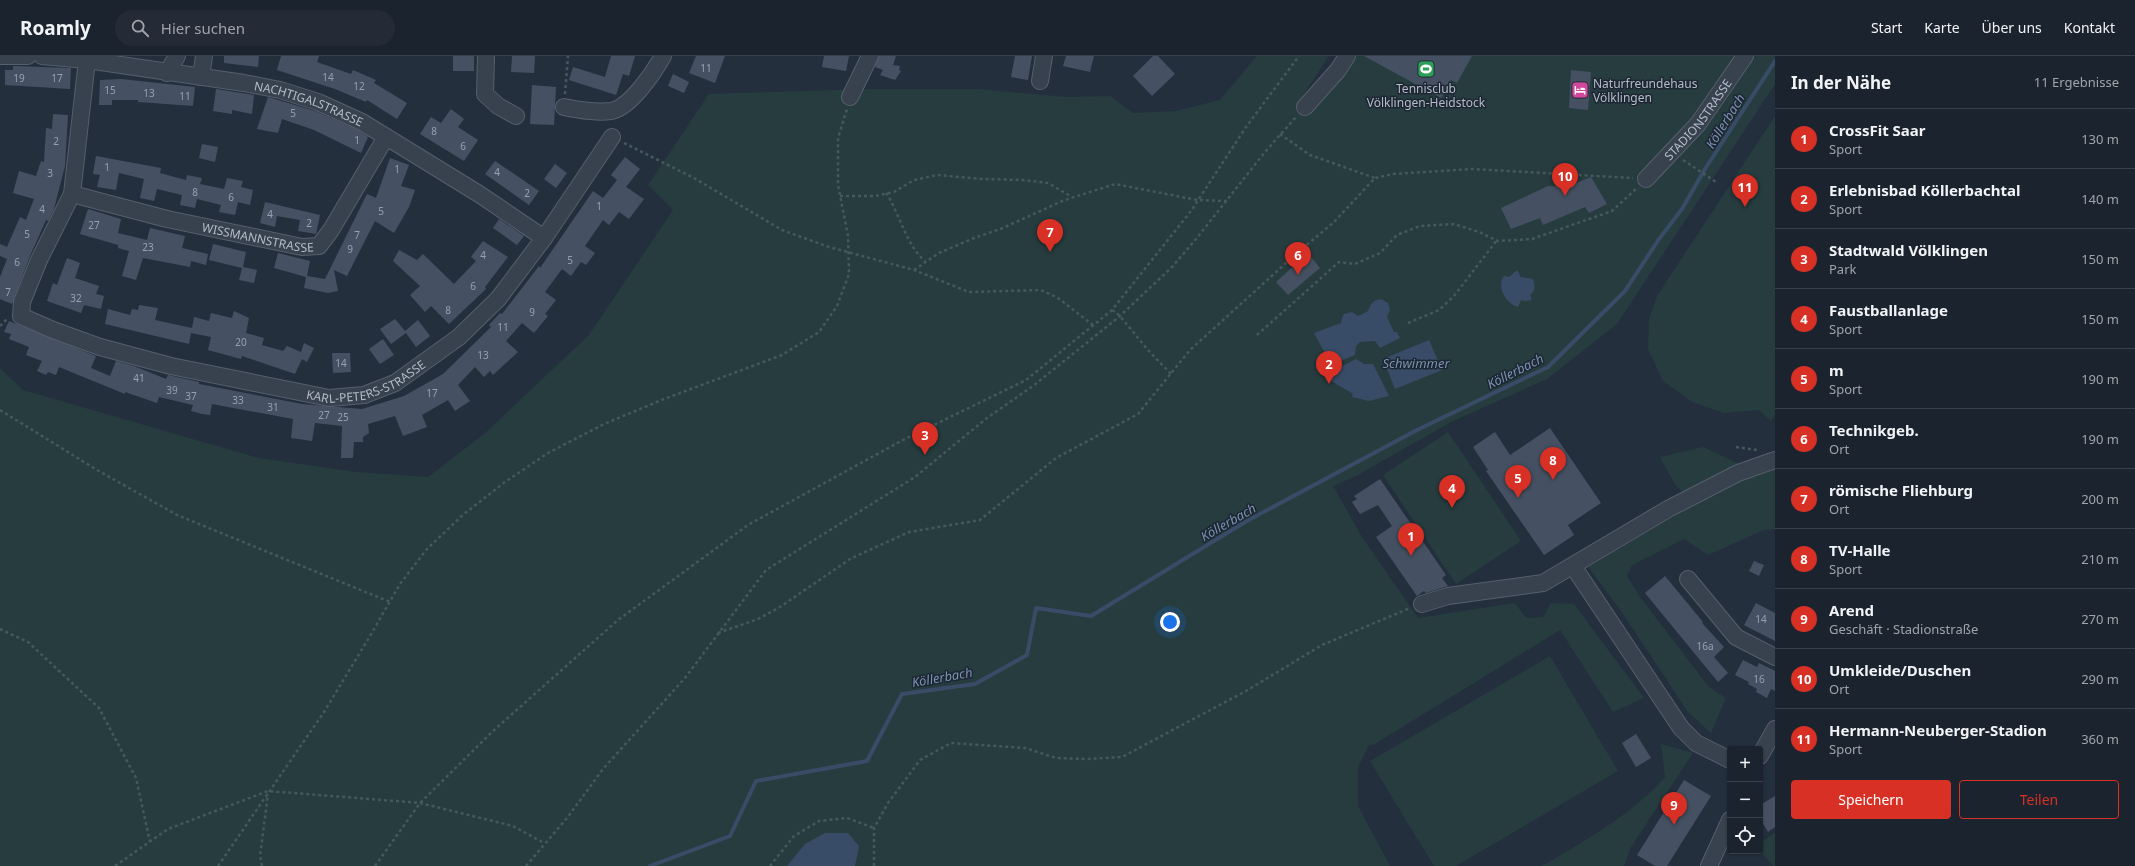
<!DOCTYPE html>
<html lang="de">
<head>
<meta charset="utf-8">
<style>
  :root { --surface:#1b232e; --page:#242b36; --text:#f1f3f6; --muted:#a0a4aa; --line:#39404a; --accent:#d93025 }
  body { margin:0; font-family:"Noto Sans",sans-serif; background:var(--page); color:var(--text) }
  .controls { position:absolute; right:12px; bottom:12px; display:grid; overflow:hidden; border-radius:4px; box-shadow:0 1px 3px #0004 }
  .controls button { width:36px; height:36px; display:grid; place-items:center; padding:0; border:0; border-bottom:1px solid var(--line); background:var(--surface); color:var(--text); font:20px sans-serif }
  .you { position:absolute; left:1170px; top:566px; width:14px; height:14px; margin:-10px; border:3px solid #fff; border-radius:50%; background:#1a73e8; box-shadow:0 0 0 6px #1a73e833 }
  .badge { display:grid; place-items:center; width:26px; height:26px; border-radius:50%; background:var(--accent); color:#fff; font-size:13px; font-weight:700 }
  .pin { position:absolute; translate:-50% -33px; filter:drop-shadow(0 1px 2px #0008) }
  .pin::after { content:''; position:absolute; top:21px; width:14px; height:12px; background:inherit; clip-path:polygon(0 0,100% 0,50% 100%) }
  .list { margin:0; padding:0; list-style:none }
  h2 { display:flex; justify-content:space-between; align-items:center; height:52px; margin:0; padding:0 16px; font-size:17px }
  h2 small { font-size:13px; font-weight:400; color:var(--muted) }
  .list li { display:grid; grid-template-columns:26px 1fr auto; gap:12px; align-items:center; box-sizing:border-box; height:60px; padding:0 16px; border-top:1px solid var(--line) }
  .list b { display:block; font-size:15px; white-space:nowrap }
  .list p { margin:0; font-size:13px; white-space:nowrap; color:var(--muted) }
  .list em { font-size:13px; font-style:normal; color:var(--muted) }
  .actions { display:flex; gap:8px; padding:12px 16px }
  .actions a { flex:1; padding:9px 0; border:1px solid var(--accent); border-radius:4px; text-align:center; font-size:14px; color:var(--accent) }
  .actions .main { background:var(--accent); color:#fff }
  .icon { flex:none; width:22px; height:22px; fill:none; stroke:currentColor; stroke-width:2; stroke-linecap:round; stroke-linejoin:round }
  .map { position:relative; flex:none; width:1775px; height:810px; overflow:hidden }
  header { display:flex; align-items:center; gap:24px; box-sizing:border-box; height:56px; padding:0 20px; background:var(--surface); border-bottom:1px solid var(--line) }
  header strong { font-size:19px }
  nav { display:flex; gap:22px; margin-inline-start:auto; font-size:14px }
  .search { width:280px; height:36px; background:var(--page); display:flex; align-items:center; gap:10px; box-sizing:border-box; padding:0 14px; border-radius:22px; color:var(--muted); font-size:15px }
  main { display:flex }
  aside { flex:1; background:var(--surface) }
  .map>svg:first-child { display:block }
</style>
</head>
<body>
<header>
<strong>Roamly</strong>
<div class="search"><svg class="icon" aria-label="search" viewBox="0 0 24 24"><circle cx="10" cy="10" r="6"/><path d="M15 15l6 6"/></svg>Hier suchen</div>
<nav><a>Start</a><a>Karte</a><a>Über uns</a><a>Kontakt</a></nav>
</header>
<main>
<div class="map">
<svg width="1775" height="810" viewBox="0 0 1775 810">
  <rect width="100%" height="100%" fill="#242f3e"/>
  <!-- green -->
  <path fill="#263c3f" d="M 1257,0 L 1329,0 L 1300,44 L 1299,57 L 1338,14 L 1347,0 L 1775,0 L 1775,28 L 1617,268 L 1547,323 L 1453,365 L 1356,420 L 1333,430 L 1362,481 L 1418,562 L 1515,547 L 1526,562 L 1543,561 L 1551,547 L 1574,548 L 1644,642 L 1613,656 L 1560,574 L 1373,689 L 1369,689 L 1358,711 L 1358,750 L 1390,810 L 0,810 L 0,312 L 23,334 L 259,402 L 356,416 L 428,421 L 484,378 L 589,279 L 673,154 L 648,129 L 709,38 L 870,33 L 976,33 L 1067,41 L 1110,40 L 1133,57 L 1176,55 L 1220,44 Z
    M 1775,60 L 1775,358 L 1771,365 L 1759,354 L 1724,357 L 1692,346 L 1663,325 L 1648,293 L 1649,263 L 1657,240 Z
    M 1448,376 L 1521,485 L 1456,528 L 1383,419 Z
    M 1703,391 L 1735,406 L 1761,414 L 1775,411 L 1775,473 L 1764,474 L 1708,499 L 1684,483 L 1632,509 L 1627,520 L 1640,541 L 1709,631 L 1726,642 L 1711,677 L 1688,656 L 1621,555 L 1588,511 L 1693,449 L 1674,427 L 1660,401 Z
    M 1550,600 L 1618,715 L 1456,810 L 1434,810 L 1370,705 Z
    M 1661,688 L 1693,697 L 1631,791 L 1624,810 L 1542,810 C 1583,786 1634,757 1665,721 Z
    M 1775,777 L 1775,810 L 1773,810 L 1760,794 L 1760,787 Z"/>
  <!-- water -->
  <path fill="#394c67" d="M 1517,214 L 1521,221 L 1533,223 C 1535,230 1536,234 1530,239 L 1532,244 L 1526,245 L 1521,244 L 1518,251 C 1506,248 1496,231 1504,220 L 1509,221 Z
    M 1381,243 L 1388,247 L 1390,254 L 1387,261 L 1394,276 L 1397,276 L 1400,282 L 1380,292 L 1375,285 L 1360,286 L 1356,290 L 1355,299 L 1326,311 L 1323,306 L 1328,303 L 1314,277 L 1341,267 L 1342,262 L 1344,258 L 1352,256 L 1358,260 L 1368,255 C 1371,247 1373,244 1381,243 Z
    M 1429,284 L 1442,314 L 1395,333 L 1383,303 Z
    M 1356,303 L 1364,308 L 1373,308 L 1389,340 L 1369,345 L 1352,341 L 1353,338 L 1333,326 L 1327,318 Z
    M 825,777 L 848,777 L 859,790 L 855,810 L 787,810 L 805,788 Z"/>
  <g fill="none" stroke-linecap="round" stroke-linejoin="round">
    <!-- stream -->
    <path stroke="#394c67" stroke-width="4" d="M 650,810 L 730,780 L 756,725 L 867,705 L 902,638 L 975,628 L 1027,599 L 1036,552 L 1091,560 L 1245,466 L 1417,374 L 1548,311 L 1625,235 L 1659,183 L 1682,153 L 1705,113 L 1775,5"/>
  </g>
  <!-- building -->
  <path fill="#455162" d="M 224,0 L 259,0 L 258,11 L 224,7 Z
    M 281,0 L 319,0 L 317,6 L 351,18 L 353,14 L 376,24 L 374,27 L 407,47 L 397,63 L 367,44 L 366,46 L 335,33 L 277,14 Z
    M 453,0 L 474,0 L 474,15 L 453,15 Z
    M 512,0 L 535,0 L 534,17 L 511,16 Z
    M 611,0 L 635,0 L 629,20 L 623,18 L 616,39 L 569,24 L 573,11 L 605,21 Z
    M 696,0 L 725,0 L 715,27 L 689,17 Z
    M 824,0 L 849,0 L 846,15 L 822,11 Z
    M 879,0 L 896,0 L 893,9 L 900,10 L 899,14 L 901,15 L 895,24 L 880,19 L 883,14 L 875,11 Z
    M 1015,0 L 1032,0 L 1028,24 L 1011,21 Z
    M 1066,0 L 1094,0 L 1090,16 L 1063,10 Z
    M 1153,0 L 1158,0 L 1175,18 L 1152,40 L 1133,20 Z
    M 1364,0 L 1472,0 L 1457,27 L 1451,24 L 1441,42 Z
    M 13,10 L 71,12 L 70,33 L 5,29 L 5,14 L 13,14 Z
    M 1571,14 L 1591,16 L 1588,54 L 1569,52 Z
    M 673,18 L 689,26 L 684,37 L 668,30 Z
    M 121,23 L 195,31 L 193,50 L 138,46 L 138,44 L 112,44 L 112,49 L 99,49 L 100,24 Z
    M 532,29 L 556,31 L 554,69 L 530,68 Z
    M 216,33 L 254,39 L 252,58 L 232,54 L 232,58 L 213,55 Z
    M 268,41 L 315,55 L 358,74 L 368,81 L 361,97 L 314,74 L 282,63 L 278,77 L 257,73 Z
    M 451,53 L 464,63 L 458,71 L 478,84 L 464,105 L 420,78 L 431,61 L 441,67 Z
    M 53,58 L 68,59 L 65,110 L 54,153 L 48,165 L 46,164 L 30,200 L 12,248 L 0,243 L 0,221 L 7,203 L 0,200 L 0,188 L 7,191 L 20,161 L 26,164 L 34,143 L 13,137 L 19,115 L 36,120 L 41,105 L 44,106 L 46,72 L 52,73 Z
    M 202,88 L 218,91 L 215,106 L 199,102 Z
    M 96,100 L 161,112 L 160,117 L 186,124 L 187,119 L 202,122 L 200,128 L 224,133 L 227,122 L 243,125 L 241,131 L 253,134 L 250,149 L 238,146 L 235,159 L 219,156 L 221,149 L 197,143 L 195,152 L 180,149 L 182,139 L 157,133 L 154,145 L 140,142 L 144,123 L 119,117 L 116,134 L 97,131 L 100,119 L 93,118 Z
    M 625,101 L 640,113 L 626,131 L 644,143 L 629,163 L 619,156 L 609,169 L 603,164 L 585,190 L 595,197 L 586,209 L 581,206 L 571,220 L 562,213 L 545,236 L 556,244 L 545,258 L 548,260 L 534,277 L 522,267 L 506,285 L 518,296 L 493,319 L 490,315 L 484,321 L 475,311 L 458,329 L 470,345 L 455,355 L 448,344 L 422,359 L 427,371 L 403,380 L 395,360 L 368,368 L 369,377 L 363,381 L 363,386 L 354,386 L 353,402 L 341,402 L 342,370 L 315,367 L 312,385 L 291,382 L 293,363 L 212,348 L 210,359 L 202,358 L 191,355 L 193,349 L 159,341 L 157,347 L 125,336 L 125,338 L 59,311 L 56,319 L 48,316 L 46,319 L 37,315 L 42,305 L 26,299 L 29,291 L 9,283 L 11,278 L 4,276 L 9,265 L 96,300 L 91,312 L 110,320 L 116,305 L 134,310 L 166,323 L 168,319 L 199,326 L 199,328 L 302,348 L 362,353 L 404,340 L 443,318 L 491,271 L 489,269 L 500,257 L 502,258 L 539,210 L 540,212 L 593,135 L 603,142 L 617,124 L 611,119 Z
    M 390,102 L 409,109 L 401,130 L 415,134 L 409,151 L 394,177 L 375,165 L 347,220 L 334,214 L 338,235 L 328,237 L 304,232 L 306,221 L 274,212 L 278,197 L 310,205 L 307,220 L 325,223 L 367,138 L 376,142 Z
    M 495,105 L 539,135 L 529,149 L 485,118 Z
    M 555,108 L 567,117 L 556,132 L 544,123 Z
    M 1591,121 L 1607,148 L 1589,157 L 1585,151 L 1543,169 L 1540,162 L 1511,173 L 1501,152 L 1548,130 L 1566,131 Z
    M 265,146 L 320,159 L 316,178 L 298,175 L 300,164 L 277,160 L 275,171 L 260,167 Z
    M 88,153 L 121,163 L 118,177 L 147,184 L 150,172 L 185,180 L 182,192 L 208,198 L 206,209 L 191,205 L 190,211 L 143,202 L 136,224 L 122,220 L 129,195 L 118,192 L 118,189 L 80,178 Z
    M 499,163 L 524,180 L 517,189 L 493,172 Z
    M 483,185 L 508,201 L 485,231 L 486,233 L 449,268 L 431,250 L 425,256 L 410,239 L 420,230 L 393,205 L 399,194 L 417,204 L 423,198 L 454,228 L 476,205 L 471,201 Z
    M 213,188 L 246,196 L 243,211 L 257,214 L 254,227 L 239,224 L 242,212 L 209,204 Z
    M 1308,197 L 1320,212 L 1288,239 L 1276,226 Z
    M 67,202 L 80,207 L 75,222 L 99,230 L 96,238 L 104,240 L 101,253 L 84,249 L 81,257 L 47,245 L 53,227 L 57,229 Z
    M 139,249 L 158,252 L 155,264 L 192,272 L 194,261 L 209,265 L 211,257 L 232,262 L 234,255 L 249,262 L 246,277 L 264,282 L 262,289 L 283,295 L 287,290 L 301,296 L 304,287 L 314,292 L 307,306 L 302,303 L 295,318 L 242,300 L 241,303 L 208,294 L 211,281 L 191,277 L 189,288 L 105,268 L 108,253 L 130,259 L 132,253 L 138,254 Z
    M 395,263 L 405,275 L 418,264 L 430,280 L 416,291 L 406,277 L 391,288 L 380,273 Z
    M 383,283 L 394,299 L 380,308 L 369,293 Z
    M 332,297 L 350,297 L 351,316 L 333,317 Z
    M 1550,372 L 1601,447 L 1568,469 L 1574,479 L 1544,499 L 1486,415 L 1488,414 L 1473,391 L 1495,376 L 1510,399 Z
    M 1380,423 L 1446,519 L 1442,522 L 1448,530 L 1426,537 L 1424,535 L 1417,540 L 1376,481 L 1392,470 L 1378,449 L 1360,458 L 1352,446 L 1357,443 L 1354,440 Z
    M 1754,505 L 1764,509 L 1759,520 L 1749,515 Z
    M 1665,520 L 1703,566 L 1702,567 L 1724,591 L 1714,601 L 1728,617 L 1718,626 L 1645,537 Z
    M 1756,547 L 1775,557 L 1775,585 L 1744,569 Z
    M 1743,604 L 1757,611 L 1759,607 L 1775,615 L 1775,635 L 1771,633 L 1767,642 L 1756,636 L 1757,633 L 1748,628 L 1749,626 L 1735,619 Z
    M 1636,678 L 1651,702 L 1636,711 L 1622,687 Z
    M 1684,724 L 1711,740 L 1667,810 L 1655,810 L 1637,799 Z
    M 1775,740 L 1775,771 L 1768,776 L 1760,763 L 1760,749 Z"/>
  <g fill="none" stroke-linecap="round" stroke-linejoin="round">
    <!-- minor casing -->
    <g stroke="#565f6c" stroke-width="18">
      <g id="minor">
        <path d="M 0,0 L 28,0"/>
        <path id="s1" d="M 42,0 L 87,4 L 244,27 L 280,34 L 318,46 L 362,66 L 479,138 L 544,182"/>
        <path d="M 486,0 L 485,38 L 498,50 L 516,60"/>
        <path id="s2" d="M 87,4 L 72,138 L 39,204 L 22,246 L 21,260 L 53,274 L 100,291 L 171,310 L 329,342 L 364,339 L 395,327 L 459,281 L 498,243 L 544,182 L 612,81"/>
        <path d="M 167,17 L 177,0"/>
        <path d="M 201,21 L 204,0"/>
        <path d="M 1040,25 L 1044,0"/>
        <path d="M 850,41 L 870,0"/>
        <path d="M 564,51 C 579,54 595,57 611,55 C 630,52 654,16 663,0"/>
        <path d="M 1305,51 L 1338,14 L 1347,0"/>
        <path id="s3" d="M 1646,123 L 1698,68 L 1745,0"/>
        <path id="s4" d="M 72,138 L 167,163 L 302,191 L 319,190 L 331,174 L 386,81"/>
        <path d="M 1573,510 L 1681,672 L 1696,687 L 1730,704"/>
        <path d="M 1688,523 L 1736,581 L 1775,601"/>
        <path d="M 1422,548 L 1448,540 L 1543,527 L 1668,453 L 1738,417 L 1775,404"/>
        <path d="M 1760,700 L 1775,673"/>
        <path d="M 1709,810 L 1730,764"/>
      </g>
    </g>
    <!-- path -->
    <path stroke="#44595c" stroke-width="2.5" stroke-dasharray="3 3" stroke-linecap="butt" d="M 565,38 L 568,0
      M 1280,78 L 1310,99 L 1375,122
      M 624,87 L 694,122 L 782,174 L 829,191 L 914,214 L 969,236 L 1041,234 L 1058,242 L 1093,269
      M 1683,104 L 1716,126
      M 886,137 C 900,158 906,189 925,205
      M 840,140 L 875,140 L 894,136 L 914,124 L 937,119 L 982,123 L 1024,124 L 1048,127 L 1072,141
      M 914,214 L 939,197 L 974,182 L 1003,172 L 1062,145 L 1115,128 L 1197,144 L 1227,145
      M 1112,254 L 1120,260 L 1148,294 L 1171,318
      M 1408,267 L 1439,254 L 1454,240 L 1497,184
      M 0,270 L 7,263
      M 1257,279 L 1339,206 L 1355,208 L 1380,197 L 1397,179 L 1420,170 L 1454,168 L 1479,176 L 1498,185 L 1532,183 L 1612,155 L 1637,132
      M 0,354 L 97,414 L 177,459 L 390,546
      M 1736,391 L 1757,394
      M 0,573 L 28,586 L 99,652 L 136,722 L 150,786
      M 718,577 L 758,563 L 780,551 L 850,503 L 909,476 L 980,464 L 1056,402 L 1138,358 L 1190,294 L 1296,198 L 1334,166 L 1375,122 L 1393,118 L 1472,113 L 1633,122
      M 115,810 L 168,773 L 268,735 L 420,747 L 513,770 L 544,787
      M 218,810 L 324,656 L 370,580 L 400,528 L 427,493 L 464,458 L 505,426 L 548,397 L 604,368 L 664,343 L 782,299 L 819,276 L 837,250 L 849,218 L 848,180 L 838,129 L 838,82 L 847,53
      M 262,810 L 260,800 L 268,738
      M 375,810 L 420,747 L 493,675 L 618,564 L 748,469 L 901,385 L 1026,324 L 1112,254 L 1191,155 L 1246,71 L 1299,0
      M 526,810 L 567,762 L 603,713 L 685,622 L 766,514 L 915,421 L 987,362 L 1033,330 L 1120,260 L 1172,211 L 1196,183 L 1265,96 L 1296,61
      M 770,810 L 794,780 L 819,765 L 847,762 L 874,772
      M 874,810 L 874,772 L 888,747 L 920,704 L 951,687 L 1025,692 L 1056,702 L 1087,703 L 1122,701 L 1246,635 L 1322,589 L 1410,552"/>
    <!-- minor -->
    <use href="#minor" stroke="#38414e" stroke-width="16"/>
  </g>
  <!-- icons -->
  <defs>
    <g id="stadium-square" transform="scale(0.9)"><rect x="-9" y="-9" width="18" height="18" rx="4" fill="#2e9e5b" stroke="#1d2633"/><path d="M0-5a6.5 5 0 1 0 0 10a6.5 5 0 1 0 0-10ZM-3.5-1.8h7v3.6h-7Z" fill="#fff"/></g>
    <g id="hotel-square" transform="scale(0.9)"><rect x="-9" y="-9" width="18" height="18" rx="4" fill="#d1479c" stroke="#1d2633"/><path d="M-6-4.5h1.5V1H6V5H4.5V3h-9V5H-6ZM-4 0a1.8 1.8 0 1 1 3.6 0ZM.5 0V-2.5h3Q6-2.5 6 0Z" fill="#fff"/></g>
  </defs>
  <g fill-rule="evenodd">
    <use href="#stadium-square" x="1426" y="13"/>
    <use href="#hotel-square" x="1580" y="34"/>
  </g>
  <g text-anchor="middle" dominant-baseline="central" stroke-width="3" stroke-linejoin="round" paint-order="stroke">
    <!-- number labels -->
    <g font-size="10" fill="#98a1af">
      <text x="706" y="12">11</text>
      <text x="328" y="21">14</text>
      <text x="19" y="22">19</text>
      <text x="57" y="22">17</text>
      <text x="359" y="30">12</text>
      <text x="110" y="34">15</text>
      <text x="149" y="37">13</text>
      <text x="185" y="40">11</text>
      <text x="293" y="57">5</text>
      <text x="434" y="75">8</text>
      <text x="357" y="84">1</text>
      <text x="56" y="85">2</text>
      <text x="463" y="90">6</text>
      <text x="107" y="111">1</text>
      <text x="397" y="113">1</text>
      <text x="497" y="116">4</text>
      <text x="50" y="117">3</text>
      <text x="195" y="136">8</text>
      <text x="527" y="137">2</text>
      <text x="231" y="141">6</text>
      <text x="599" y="150">1</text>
      <text x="42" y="153">4</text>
      <text x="381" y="155">5</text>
      <text x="270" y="158">4</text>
      <text x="309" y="167">2</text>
      <text x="94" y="169">27</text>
      <text x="27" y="178">5</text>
      <text x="357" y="179">7</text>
      <text x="148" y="191">23</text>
      <text x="350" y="193">9</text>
      <text x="483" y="199">4</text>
      <text x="570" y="204">5</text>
      <text x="17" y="206">6</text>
      <text x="473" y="230">6</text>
      <text x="8" y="236">7</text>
      <text x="76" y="242">32</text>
      <text x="448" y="254">8</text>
      <text x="532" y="256">9</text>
      <text x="503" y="271">11</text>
      <text x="241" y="286">20</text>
      <text x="483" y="299">13</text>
      <text x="341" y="307">14</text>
      <text x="139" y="322">41</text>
      <text x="172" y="334">39</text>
      <text x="432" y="337">17</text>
      <text x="191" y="340">37</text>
      <text x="238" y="344">33</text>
      <text x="273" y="351">31</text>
      <text x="324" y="359">27</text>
      <text x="343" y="361">25</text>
      <text x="1761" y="563">14</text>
      <text x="1705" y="590">16a</text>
      <text x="1759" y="623">16</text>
    </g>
    <!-- poi labels -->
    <g font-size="12" fill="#b4bcc9" stroke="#1d2633" text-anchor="start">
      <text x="1593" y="27">Naturfreundehaus<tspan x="1593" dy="14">Völklingen</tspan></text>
      <text x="1426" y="32" text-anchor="middle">Tennisclub<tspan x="1426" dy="14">Völklingen-Heidstock</tspan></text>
    </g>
    <!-- street labels -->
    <g font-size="12" fill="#b4bcc9" stroke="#1d2633">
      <text stroke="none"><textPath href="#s1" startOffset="272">NACHTIGALSTRASSE</textPath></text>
      <text stroke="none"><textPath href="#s3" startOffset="79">STADIONSTRASSE</textPath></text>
      <text stroke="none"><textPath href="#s4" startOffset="191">WISSMANNSTRASSE</textPath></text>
      <text stroke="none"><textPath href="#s2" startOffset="628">KARL-PETERS-STRASSE</textPath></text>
    </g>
    <!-- water labels -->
    <g font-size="13" font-style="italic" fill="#7c92b1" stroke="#1d2633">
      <text transform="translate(1725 65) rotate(-58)">Köllerbach</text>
      <text x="1416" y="307">Schwimmer</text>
      <text transform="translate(1515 315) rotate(-27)">Köllerbach</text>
      <text transform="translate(1228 466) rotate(-30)">Köllerbach</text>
      <text transform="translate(942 621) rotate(-10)">Köllerbach</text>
    </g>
  </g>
</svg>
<div class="controls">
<button>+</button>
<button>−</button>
<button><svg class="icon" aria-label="locate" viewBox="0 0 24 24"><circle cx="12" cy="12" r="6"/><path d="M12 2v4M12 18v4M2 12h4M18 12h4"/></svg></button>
</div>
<div class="you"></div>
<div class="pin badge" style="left:1411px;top:500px">1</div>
<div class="pin badge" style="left:1329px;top:328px">2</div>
<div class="pin badge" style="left:925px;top:399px">3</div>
<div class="pin badge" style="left:1452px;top:452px">4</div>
<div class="pin badge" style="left:1518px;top:442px">5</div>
<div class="pin badge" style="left:1298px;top:219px">6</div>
<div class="pin badge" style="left:1050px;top:196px">7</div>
<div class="pin badge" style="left:1553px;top:424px">8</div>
<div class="pin badge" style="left:1674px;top:769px">9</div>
<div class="pin badge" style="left:1565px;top:140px">10</div>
<div class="pin badge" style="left:1745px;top:151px">11</div>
</div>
<aside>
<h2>In der Nähe<small>11 Ergebnisse</small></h2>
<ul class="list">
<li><span class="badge">1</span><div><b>CrossFit Saar</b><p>Sport</p></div><em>130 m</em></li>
<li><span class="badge">2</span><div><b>Erlebnisbad Köllerbachtal</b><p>Sport</p></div><em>140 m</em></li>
<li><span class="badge">3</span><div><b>Stadtwald Völklingen</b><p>Park</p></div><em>150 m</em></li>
<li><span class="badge">4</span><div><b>Faustballanlage</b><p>Sport</p></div><em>150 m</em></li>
<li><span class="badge">5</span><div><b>m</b><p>Sport</p></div><em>190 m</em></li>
<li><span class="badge">6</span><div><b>Technikgeb.</b><p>Ort</p></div><em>190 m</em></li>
<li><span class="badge">7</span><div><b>römische Fliehburg</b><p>Ort</p></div><em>200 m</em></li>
<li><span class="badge">8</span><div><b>TV-Halle</b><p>Sport</p></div><em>210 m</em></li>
<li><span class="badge">9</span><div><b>Arend</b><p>Geschäft · Stadionstraße</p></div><em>270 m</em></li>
<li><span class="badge">10</span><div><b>Umkleide/Duschen</b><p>Ort</p></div><em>290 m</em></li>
<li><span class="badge">11</span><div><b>Hermann-Neuberger-Stadion</b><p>Sport</p></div><em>360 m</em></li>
</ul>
<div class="actions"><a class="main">Speichern</a><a>Teilen</a></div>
</aside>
</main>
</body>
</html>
